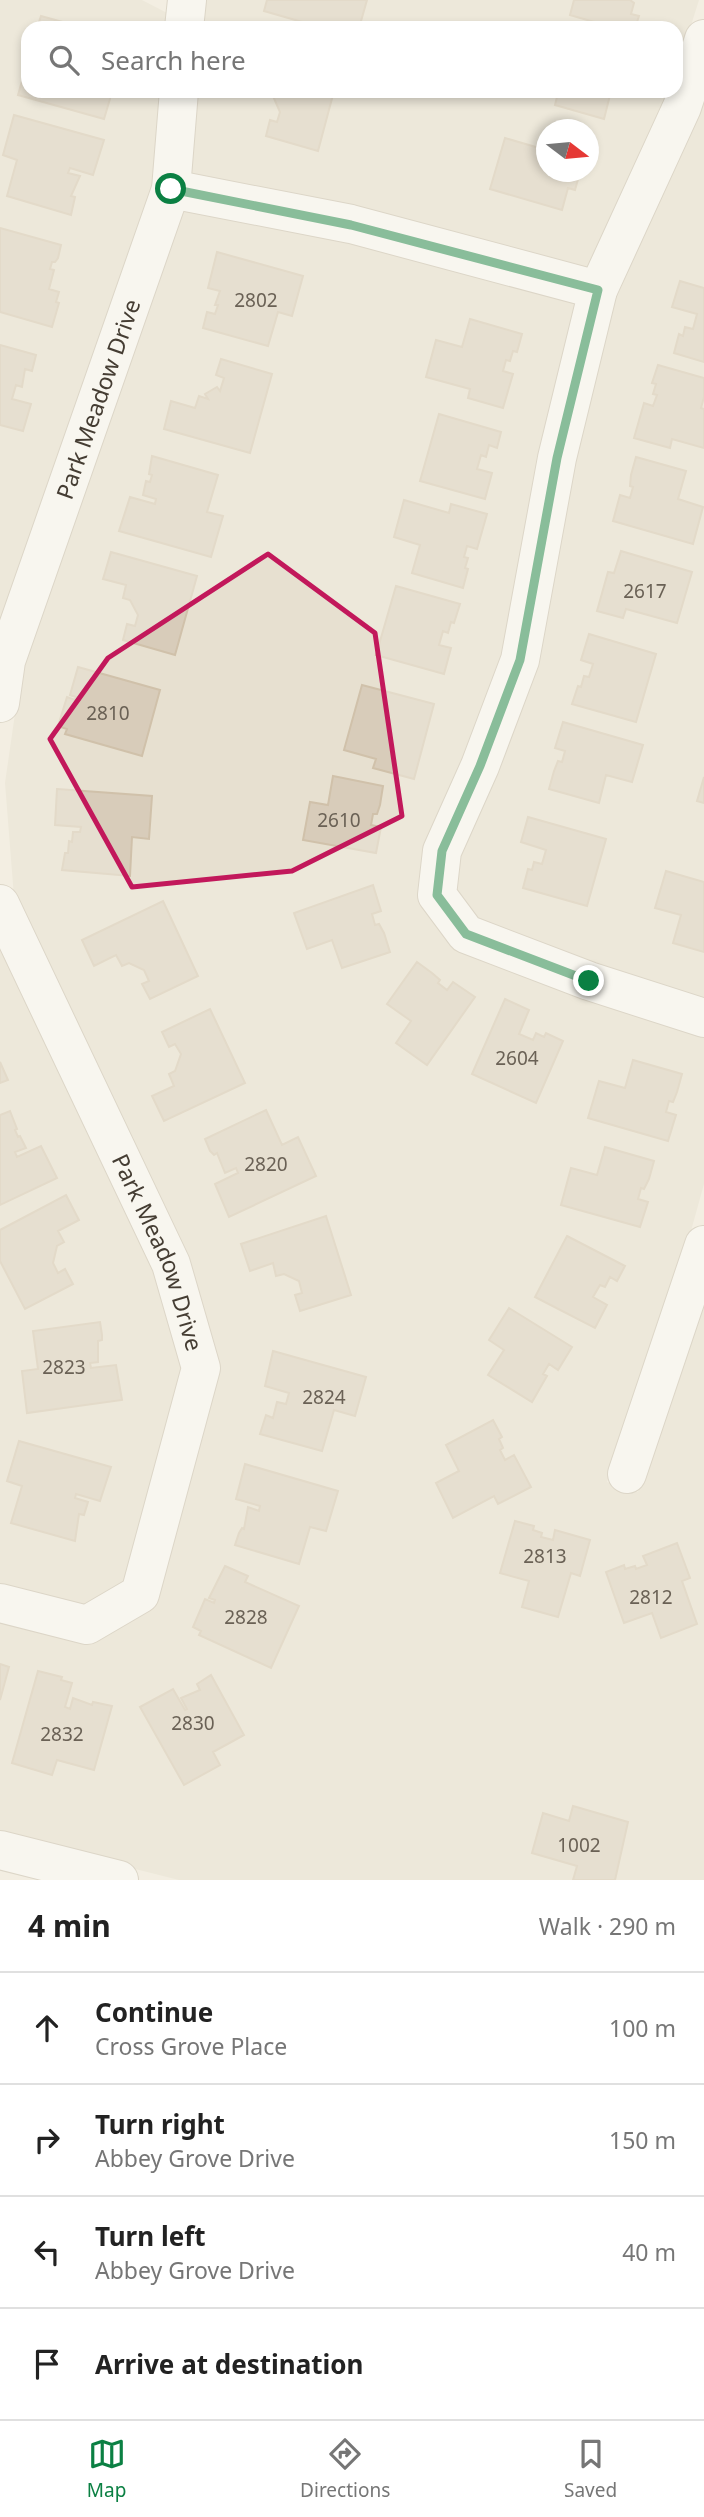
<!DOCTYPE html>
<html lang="en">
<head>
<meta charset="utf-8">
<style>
  :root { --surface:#fff; --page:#f2f2f2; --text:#222; --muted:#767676; --line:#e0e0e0; --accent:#0b8043 }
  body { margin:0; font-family:"Noto Sans",sans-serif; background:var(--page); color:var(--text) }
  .compass { position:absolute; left:536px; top:119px; width:63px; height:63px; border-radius:50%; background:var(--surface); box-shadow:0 4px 10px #0003; rotate:106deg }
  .stop { position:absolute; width:21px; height:21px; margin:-16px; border:5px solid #0b8043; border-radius:50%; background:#fff }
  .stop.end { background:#0b8043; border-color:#fff; box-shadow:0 2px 7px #0008 }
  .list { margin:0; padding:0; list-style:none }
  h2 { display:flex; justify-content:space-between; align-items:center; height:91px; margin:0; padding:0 28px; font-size:30px }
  h2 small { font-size:23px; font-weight:400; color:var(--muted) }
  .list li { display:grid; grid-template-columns:46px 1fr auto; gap:21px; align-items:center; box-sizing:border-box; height:112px; padding:0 28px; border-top:2px solid var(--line) }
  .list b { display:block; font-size:26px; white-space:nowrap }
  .list p { margin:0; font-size:23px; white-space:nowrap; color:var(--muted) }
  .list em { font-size:23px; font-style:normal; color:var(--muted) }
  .icon { flex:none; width:38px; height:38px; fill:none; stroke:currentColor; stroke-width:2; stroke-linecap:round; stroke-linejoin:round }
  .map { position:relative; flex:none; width:704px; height:1880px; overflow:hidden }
  .search { position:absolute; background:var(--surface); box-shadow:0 4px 10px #0003; left:21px; right:21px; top:21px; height:77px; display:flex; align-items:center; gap:18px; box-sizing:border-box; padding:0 24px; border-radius:21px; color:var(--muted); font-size:26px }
  .sheet { height:539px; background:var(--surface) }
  nav { display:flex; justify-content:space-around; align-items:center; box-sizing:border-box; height:98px; border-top:2px solid var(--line); background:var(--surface); font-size:19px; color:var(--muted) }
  nav a { display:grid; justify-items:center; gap:4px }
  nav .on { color:var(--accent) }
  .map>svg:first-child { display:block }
</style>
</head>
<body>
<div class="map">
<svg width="704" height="1880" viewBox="0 0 704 1880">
  <rect width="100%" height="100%" fill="#f3eee2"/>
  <!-- residential -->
  <path fill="#e7e0d0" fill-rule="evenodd" d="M 0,0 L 142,0 L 169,14 L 168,28 L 28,28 L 28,91 L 163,91 L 155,185 L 0,628 Z
    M 206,0 L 699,0 L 676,73 L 676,28 L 200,28 L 201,11 Z
    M 195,91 L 670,91 L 588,273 L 189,177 ZM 546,130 L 588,130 L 588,172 L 546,172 Z
    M 704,92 L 704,1003 L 476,922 L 454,892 L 458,855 L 573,462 L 614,295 Z
    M 183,206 L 348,239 L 579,300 L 504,656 L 421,892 L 704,1033 L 704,1184 L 684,1256 L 607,1482 L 638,1492 L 704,1299 L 704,1880 L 179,1880 L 0,1835 L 0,1618 L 149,1606 L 217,1373 L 14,897 L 5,783 L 22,665 Z
    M 0,940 L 155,1269 L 185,1367 L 126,1584 L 83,1609 L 0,1588 Z"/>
  <!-- building -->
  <path fill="#d8ccba" stroke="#d0c1aa" stroke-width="2" d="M 267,0 L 367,0 L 359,28 L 323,28 L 264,11 Z
    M 574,0 L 630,0 L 634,3 L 631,14 L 639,16 L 635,28 L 615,28 L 570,15 Z
    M 41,16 L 84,28 L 37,28 Z
    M 28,60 L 28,91 L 112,92 L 104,119 L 18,95 Z
    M 267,91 L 334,91 L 318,151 L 266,136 L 270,120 L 277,122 L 280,112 L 273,96 L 266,93 Z
    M 551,91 L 611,91 L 604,119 L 555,105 L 558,93 Z
    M 14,115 L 104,140 L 93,175 L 70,168 L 68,173 L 80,176 L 71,196 L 75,197 L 71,215 L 7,196 L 17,160 L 3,155 Z
    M 505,138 L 546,150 L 546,172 L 580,172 L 575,190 L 568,188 L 562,210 L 490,189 Z
    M 0,228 L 61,245 L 58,258 L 55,262 L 52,262 L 50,269 L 54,270 L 49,289 L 59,292 L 56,302 L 59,303 L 52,327 L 0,312 Z
    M 217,252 L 303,276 L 292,316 L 278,312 L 268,346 L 203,328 L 207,312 L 215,314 L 218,305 L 215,305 L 220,291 L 208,288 Z
    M 680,281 L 704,288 L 704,362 L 674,353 L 679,334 L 683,336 L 685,327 L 693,329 L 697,314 L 672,307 Z
    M 470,319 L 522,334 L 517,352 L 513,351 L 510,361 L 506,360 L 503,371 L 513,374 L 503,408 L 468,398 L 470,389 L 426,377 L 436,340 L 462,347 Z
    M 0,345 L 36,355 L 32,371 L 25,369 L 22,387 L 16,385 L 12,399 L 31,404 L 23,431 L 0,425 Z
    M 221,359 L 272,374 L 250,453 L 164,429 L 171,401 L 195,408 L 199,396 L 208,399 L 205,394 L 217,387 L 220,391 L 224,378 L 216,375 Z
    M 658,365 L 704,378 L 704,397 L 701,408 L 704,409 L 704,448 L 672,439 L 670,448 L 634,438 L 644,403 L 653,406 L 657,395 L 653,394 L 656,384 L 652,383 Z
    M 439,414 L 501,432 L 497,448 L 489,445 L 486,457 L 481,455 L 477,469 L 492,473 L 485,499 L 420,481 Z
    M 152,456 L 218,475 L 207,512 L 223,516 L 211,557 L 119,531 L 130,497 L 155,504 L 156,499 L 143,495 L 146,481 L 150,482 L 152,475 L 149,474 Z
    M 636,457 L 686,471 L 678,499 L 703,507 L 693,544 L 613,521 L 620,495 L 630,498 L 633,487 L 630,486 L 631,475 Z
    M 404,500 L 449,513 L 451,504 L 487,514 L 477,549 L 467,546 L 464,557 L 468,558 L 465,568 L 468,569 L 463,588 L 412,573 L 420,545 L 394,537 Z
    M 621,551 L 692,572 L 677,623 L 626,609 L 623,618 L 597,611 L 608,572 L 614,573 Z
    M 111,552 L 197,576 L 175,655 L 123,640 L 127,624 L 135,626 L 138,615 L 130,600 L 123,598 L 126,585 L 103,579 Z
    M 396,586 L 460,604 L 454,623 L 451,622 L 448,633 L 443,631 L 439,645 L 451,648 L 444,674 L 376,655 Z
    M 589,634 L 656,654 L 636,722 L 572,704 L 578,686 L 581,687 L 584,676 L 589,677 L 593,664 L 581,660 Z
    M 78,667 L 160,690 L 142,756 L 65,734 L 67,729 L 58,726 L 67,697 L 75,700 L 76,697 L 70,695 Z
    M 362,685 L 434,704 L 414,779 L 373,768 L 376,759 L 344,750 Z
    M 563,722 L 643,745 L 632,782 L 606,775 L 599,803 L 549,789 L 554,771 L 558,761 L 562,762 L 565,751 L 555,748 Z
    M 333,776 L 383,786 L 380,805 L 377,814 L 373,814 L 371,825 L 381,827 L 376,853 L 303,840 L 310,802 L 328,805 Z
    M 704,777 L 704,803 L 697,801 Z
    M 57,789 L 152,796 L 149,839 L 132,837 L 130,876 L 62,870 L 65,853 L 68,853 L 69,841 L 72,842 L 73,832 L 80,832 L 81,827 L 55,825 Z
    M 528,817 L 606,839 L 587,906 L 523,888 L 528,869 L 532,870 L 534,862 L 542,864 L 546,850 L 521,842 Z
    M 666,871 L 704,882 L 704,952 L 673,943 L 681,915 L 655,908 Z
    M 373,885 L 381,911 L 372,914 L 375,925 L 379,924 L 384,933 L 390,952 L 342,968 L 332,940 L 307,949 L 294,913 Z
    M 163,901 L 198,976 L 150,999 L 142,984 L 149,981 L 144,970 L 129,963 L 122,966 L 116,955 L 94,966 L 82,940 Z
    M 417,962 L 432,973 L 440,980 L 438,983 L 447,990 L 453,982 L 475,997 L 427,1065 L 396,1043 L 411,1021 L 387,1004 Z
    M 505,999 L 529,1010 L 519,1034 L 533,1040 L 536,1033 L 544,1037 L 546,1033 L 563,1041 L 536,1103 L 472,1074 Z
    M 210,1009 L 245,1083 L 164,1121 L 152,1096 L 174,1086 L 169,1074 L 175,1071 L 181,1054 L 175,1044 L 169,1047 L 162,1032 Z
    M 633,1060 L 682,1074 L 677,1092 L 673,1102 L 669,1101 L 666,1112 L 676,1115 L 668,1141 L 588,1118 L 599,1081 L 625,1088 Z
    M 0,1062 L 8,1080 L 0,1083 Z
    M 266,1110 L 282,1145 L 298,1137 L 316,1176 L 229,1217 L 215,1184 L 238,1173 L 236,1168 L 225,1173 L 217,1153 L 214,1155 L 210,1151 L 205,1139 Z
    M 10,1111 L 17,1129 L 15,1130 L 18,1137 L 20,1136 L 26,1148 L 15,1152 L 17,1157 L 41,1146 L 57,1178 L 0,1205 L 0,1115 Z
    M 605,1147 L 654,1161 L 649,1179 L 644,1189 L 641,1188 L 638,1199 L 648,1202 L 640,1227 L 561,1205 L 571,1168 L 597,1175 Z
    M 66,1195 L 79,1220 L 58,1231 L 64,1242 L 57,1246 L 53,1263 L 58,1273 L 65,1269 L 73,1284 L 25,1309 L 0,1261 L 0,1230 Z
    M 326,1216 L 351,1295 L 300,1311 L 295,1295 L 302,1293 L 299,1281 L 284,1274 L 276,1276 L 273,1263 L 250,1271 L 241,1244 Z
    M 567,1236 L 625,1266 L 617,1281 L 610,1277 L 605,1287 L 600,1285 L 593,1297 L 607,1305 L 595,1328 L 535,1297 Z
    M 509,1308 L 572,1347 L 558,1370 L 549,1364 L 543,1374 L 547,1376 L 532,1402 L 488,1375 L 504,1350 L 489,1340 Z
    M 100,1322 L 102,1335 L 102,1340 L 98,1341 L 98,1362 L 90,1363 L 91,1368 L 116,1365 L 122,1400 L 27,1413 L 22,1371 L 38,1369 L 33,1331 Z
    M 273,1351 L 366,1377 L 355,1416 L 334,1410 L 322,1451 L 260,1434 L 266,1415 L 273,1418 L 277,1402 L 286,1404 L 289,1393 L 265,1386 Z
    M 493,1420 L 502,1437 L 499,1439 L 503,1448 L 500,1450 L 505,1460 L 514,1455 L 531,1487 L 498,1504 L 494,1496 L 453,1518 L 436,1483 L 459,1471 L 446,1445 Z
    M 19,1441 L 111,1467 L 100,1501 L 76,1494 L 75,1498 L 88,1502 L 84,1515 L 79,1514 L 75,1541 L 11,1523 L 22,1486 L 7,1481 Z
    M 245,1464 L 338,1491 L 326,1531 L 310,1527 L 299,1564 L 235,1545 L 239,1533 L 242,1528 L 244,1529 L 248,1507 L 259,1511 L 260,1506 L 236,1499 Z
    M 515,1521 L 534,1526 L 533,1530 L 542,1533 L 541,1537 L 553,1540 L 555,1530 L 590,1540 L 580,1576 L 571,1573 L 558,1617 L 522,1607 L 529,1581 L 500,1573 Z
    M 677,1543 L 690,1578 L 682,1581 L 697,1624 L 661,1638 L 652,1613 L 624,1623 L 606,1572 L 624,1565 L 625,1569 L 635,1566 L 636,1569 L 647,1565 L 643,1556 Z
    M 225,1566 L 248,1576 L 245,1582 L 299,1606 L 271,1668 L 199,1635 L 201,1631 L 193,1627 L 205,1599 L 214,1603 L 215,1600 L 209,1598 Z
    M 0,1664 L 9,1667 L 0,1700 Z
    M 38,1671 L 62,1677 L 61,1680 L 72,1683 L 65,1707 L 70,1709 L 73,1698 L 92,1705 L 93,1702 L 112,1706 L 94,1770 L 57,1760 L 52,1775 L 12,1763 Z
    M 211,1675 L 244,1735 L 213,1752 L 220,1765 L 184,1785 L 140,1707 L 173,1689 L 185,1710 L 187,1709 L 181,1698 L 200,1690 L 197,1684 Z
    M 573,1806 L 628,1822 L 615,1880 L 573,1880 L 577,1866 L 532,1853 L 543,1813 L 569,1821 Z"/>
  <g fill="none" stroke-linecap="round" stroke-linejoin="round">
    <!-- minor casing -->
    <g stroke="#c2b8a8" stroke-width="40">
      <g id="minor">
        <path d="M 184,28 L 187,0"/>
        <path d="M 704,39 L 682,107 L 598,290 L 557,458 L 520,660 L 480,766 L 442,851 L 437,895 L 466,934 L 589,981 L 704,1018"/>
        <path d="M 171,189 L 351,224 L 598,290"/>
        <path id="s1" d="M 0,703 L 6,661 L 171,189 L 179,91"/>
        <path id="s2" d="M 0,904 L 171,1264 L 201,1368 L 140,1594 L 87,1625 L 0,1603"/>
        <path d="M 627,1474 L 704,1245"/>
        <path d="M 0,1850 L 119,1880"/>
      </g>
    </g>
    <!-- minor -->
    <use href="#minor" stroke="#fff" stroke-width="38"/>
  </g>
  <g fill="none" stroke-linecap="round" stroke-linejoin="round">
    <!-- route -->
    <path stroke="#0b8043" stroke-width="9" d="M 171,189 L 351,225 L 598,290 L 557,458 L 520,660 L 480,766 L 442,851 L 437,895 L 466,934 L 589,981"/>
  </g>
  <!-- marked area -->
  <path d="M0 0H704V1880H0ZM 268,554 L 375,633 L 402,816 L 292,871 L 132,887 L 50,739 L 108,658 Z" fill="#f3eee2" fill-opacity=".55" fill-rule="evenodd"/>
  <path fill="none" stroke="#c2185b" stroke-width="5" stroke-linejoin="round" d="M 268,554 L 375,633 L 402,816 L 292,871 L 132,887 L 50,739 L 108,658 Z"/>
  <g text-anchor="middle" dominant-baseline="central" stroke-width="5" stroke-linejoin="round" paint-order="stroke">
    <!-- number labels -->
    <g font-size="19" fill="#6a6155">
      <text x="256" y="300">2802</text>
      <text x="645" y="591">2617</text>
      <text x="108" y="713">2810</text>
      <text x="339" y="820">2610</text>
      <text x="517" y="1058">2604</text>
      <text x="266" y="1164">2820</text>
      <text x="64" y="1367">2823</text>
      <text x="324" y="1397">2824</text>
      <text x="545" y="1556">2813</text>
      <text x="651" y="1597">2812</text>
      <text x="246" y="1617">2828</text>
      <text x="193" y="1723">2830</text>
      <text x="62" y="1734">2832</text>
      <text x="579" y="1845">1002</text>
    </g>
    <!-- street labels -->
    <g font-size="23" fill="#453d33" stroke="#fff">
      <text stroke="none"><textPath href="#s1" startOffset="320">Park Meadow Drive</textPath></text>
      <text stroke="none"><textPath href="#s2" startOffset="383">Park Meadow Drive</textPath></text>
    </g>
  </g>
</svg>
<svg class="compass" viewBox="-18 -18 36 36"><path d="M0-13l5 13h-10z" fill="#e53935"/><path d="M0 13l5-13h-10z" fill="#767676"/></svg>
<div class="stop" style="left:171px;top:189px"></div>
<div class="stop end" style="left:589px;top:981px"></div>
<div class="search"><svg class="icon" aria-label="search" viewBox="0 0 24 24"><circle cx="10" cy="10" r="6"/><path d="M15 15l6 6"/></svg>Search here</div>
</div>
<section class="sheet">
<h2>4 min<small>Walk · 290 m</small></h2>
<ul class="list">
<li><svg class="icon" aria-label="ahead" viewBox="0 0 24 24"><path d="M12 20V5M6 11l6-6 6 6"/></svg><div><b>Continue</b><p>Cross Grove Place</p></div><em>100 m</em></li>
<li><svg class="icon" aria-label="right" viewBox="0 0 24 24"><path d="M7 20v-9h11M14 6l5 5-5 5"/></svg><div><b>Turn right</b><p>Abbey Grove Drive</p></div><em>150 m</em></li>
<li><svg class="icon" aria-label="left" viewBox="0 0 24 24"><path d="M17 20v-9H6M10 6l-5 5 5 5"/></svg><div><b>Turn left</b><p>Abbey Grove Drive</p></div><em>40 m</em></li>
<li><svg class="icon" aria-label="arrive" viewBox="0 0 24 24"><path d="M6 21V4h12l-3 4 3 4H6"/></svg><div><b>Arrive at destination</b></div></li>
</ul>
</section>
<nav>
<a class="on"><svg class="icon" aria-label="map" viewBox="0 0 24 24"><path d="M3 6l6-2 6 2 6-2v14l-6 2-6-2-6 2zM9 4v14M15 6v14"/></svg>Map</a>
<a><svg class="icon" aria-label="directions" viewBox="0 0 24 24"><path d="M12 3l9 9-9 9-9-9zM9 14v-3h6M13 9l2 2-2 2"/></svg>Directions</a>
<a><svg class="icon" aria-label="saved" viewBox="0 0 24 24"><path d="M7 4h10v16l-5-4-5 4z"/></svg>Saved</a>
</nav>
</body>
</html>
